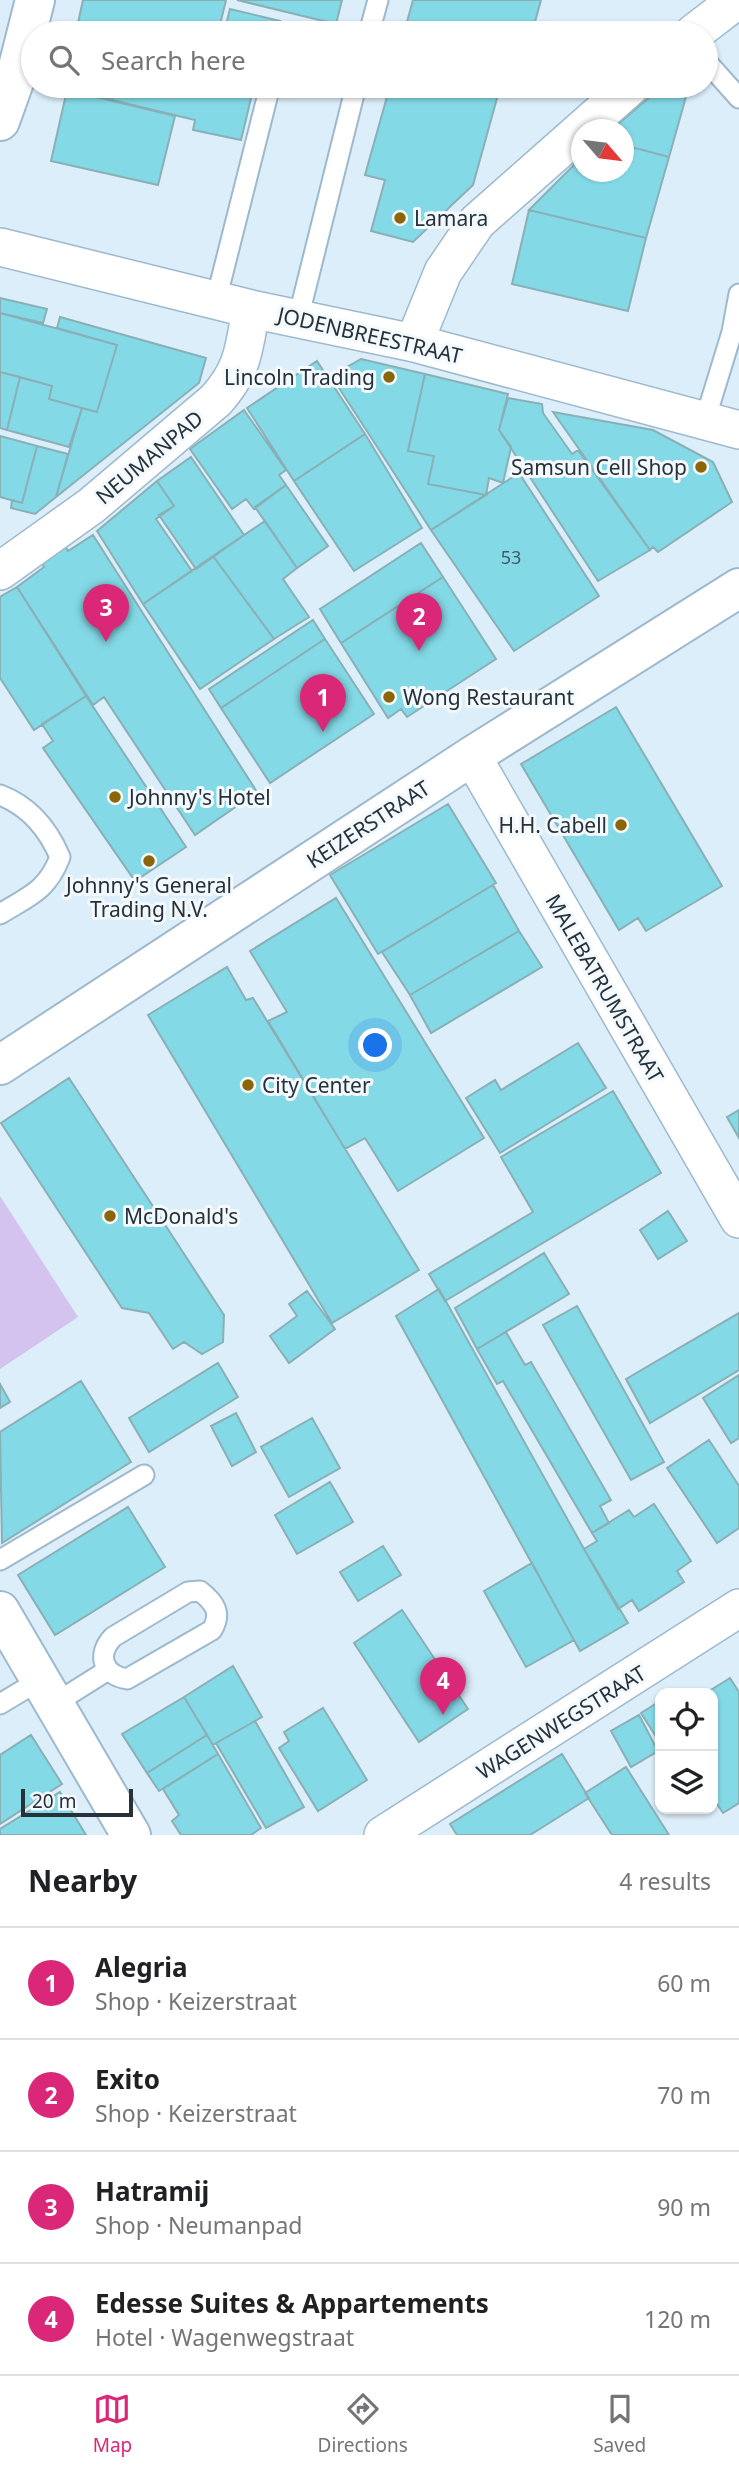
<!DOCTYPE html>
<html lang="en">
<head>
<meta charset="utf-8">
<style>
  :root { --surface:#fff; --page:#f6f6f6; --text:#202124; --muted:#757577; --line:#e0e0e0; --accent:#db2777 }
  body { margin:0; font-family:"Noto Sans",sans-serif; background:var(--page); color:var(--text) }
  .controls { position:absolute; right:21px; bottom:21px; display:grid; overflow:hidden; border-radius:14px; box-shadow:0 2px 5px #0004 }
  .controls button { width:63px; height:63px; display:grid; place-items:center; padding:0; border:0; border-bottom:2px solid var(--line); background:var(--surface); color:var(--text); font:35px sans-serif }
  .compass { position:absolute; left:571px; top:119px; width:63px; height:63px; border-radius:50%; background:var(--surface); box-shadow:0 2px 5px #0004; rotate:118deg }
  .scale { position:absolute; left:21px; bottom:18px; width:112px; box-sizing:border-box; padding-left:7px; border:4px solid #263139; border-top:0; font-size:19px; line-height:24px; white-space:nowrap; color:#263139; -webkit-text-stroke:5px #f3f9fd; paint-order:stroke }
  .you { position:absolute; left:376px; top:1046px; width:24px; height:24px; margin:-18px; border:5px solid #fff; border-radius:50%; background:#1a73e8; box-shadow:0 0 0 10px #1a73e833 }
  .badge { display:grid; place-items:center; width:46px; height:46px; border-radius:50%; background:var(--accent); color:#fff; font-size:23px; font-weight:700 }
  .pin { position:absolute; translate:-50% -58px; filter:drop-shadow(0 2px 4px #0008) }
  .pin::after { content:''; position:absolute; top:37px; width:24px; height:21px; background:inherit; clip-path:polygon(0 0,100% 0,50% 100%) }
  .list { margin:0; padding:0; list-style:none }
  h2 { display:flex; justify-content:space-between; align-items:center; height:91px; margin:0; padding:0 28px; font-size:30px }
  h2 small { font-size:23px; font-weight:400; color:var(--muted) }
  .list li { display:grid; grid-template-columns:46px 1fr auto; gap:21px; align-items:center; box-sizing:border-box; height:112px; padding:0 28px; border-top:2px solid var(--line) }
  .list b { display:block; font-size:26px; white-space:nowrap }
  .list p { margin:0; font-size:23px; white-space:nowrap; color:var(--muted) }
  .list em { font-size:23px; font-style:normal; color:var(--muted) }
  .icon { flex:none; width:38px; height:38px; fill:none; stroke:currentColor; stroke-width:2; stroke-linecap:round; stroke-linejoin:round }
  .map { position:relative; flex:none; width:739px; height:1835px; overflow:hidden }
  .search { position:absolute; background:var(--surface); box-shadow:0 2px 5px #0004; left:21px; right:21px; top:21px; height:77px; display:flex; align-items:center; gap:18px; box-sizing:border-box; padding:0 24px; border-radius:38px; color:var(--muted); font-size:26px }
  .sheet { height:539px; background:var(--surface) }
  nav { display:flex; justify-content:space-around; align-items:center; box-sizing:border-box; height:98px; border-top:2px solid var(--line); background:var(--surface); font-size:19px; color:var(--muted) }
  nav a { display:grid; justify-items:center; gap:4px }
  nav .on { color:var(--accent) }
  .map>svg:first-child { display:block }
</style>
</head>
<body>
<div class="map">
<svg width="739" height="1835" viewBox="0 0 739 1835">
  <rect width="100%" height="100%" fill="#dceefa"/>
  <!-- green -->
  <path fill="#d3c3ee" d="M 0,1196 L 78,1317 L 0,1369 Z"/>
  <!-- building -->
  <path fill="#84d9e6" stroke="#89b0b6" stroke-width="2" d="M 83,0 L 226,0 L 218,33 L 190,33 L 167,28 L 165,33 L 80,33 L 76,32 Z
    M 237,0 L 342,0 L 336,24 Z
    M 413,0 L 541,0 L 532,33 L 404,33 Z
    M 230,9 L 280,21 L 276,33 L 224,33 Z
    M 56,86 L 116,86 L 112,100 Z
    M 116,86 L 254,86 L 241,140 L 193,130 L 195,120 L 112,100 Z
    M 390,86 L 518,86 L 515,95 L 499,91 L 473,185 L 413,242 L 371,231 L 385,180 L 365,175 Z
    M 663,86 L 689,86 L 669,157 L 624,145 L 624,130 L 611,130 Z
    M 67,90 L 175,116 L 158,185 L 51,161 Z
    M 624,145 L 669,157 L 646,238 L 529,210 L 582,157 L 582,172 L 624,172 Z
    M 529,210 L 646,238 L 628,311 L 512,284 Z
    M 0,298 L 47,309 L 43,323 L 0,313 Z
    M 0,313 L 117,345 L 97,412 L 49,399 L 52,386 L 0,372 Z
    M 60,317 L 206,358 L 199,383 L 56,497 L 82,408 L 97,412 L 117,345 L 57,328 Z
    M 361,359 L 425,374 L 408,451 L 434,456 L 428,484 L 486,495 L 431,530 L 339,388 L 347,367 Z
    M 317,361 L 365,434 L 294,481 L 247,408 Z
    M 0,372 L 20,377 L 7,430 L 0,428 Z
    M 425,374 L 508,394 L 499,430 L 511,447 L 503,483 L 489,478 L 486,495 L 428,484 L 434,456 L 408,451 Z
    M 20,377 L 52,386 L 49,399 L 82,408 L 69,447 L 7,430 Z
    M 508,398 L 542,404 L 543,413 L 572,454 L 578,450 L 650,550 L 598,581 L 499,430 Z
    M 244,410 L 286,470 L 279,475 L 286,485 L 254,509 L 246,499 L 232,509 L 190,449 Z
    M 553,412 L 653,430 L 713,462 L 732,502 L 658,552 L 653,547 L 650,550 Z
    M 365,434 L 422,528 L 354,571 L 294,481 Z
    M 0,436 L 37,446 L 22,503 L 0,497 Z
    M 37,446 L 68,454 L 56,497 L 35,514 L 11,508 L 12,500 L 22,503 Z
    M 191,457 L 244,535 L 196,569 L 159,515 L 174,506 L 157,481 Z
    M 519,473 L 599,596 L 514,651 L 431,530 Z
    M 157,481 L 174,506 L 156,519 L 192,571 L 143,604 L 97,531 Z
    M 286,485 L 328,546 L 297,568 L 255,507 Z
    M 265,521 L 297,568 L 283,579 L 309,617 L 274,639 L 213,556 Z
    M 93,535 L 257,792 L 195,835 L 104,697 L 93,705 L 17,587 L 44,567 L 40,559 L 64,544 L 68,551 Z
    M 421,543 L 443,577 L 341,643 L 320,609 Z
    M 213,556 L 274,639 L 200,689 L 143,604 Z
    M 443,577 L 496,659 L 407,717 L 401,709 L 388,718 L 341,643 Z
    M 17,587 L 86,696 L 34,730 L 0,678 L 0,597 Z
    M 313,620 L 325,639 L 221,708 L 209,689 Z
    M 325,639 L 374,714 L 270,783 L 221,708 Z
    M 86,696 L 186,847 L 135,881 L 43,748 L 53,741 L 42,724 Z
    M 616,707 L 722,886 L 646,931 L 638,918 L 619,930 L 521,764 Z
    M 448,804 L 496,883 L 378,954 L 330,875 Z
    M 493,885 L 519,931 L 410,995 L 382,952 Z
    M 336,898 L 484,1138 L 398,1191 L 365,1138 L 345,1149 L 268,1021 L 287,1012 L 250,951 Z
    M 519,931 L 542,967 L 431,1033 L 410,995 Z
    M 227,967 L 246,1000 L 253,998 L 419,1270 L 332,1323 L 148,1015 Z
    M 578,1043 L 606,1088 L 500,1153 L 466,1098 L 495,1080 L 501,1090 Z
    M 69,1078 L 224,1315 L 223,1342 L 202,1354 L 184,1342 L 173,1349 L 149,1313 L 122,1308 L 1,1123 Z
    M 613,1091 L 661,1173 L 445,1301 L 429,1274 L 533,1212 L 501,1157 Z
    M 739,1110 L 739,1138 L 727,1117 Z
    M 668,1211 L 687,1241 L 658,1259 L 640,1230 Z
    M 544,1253 L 569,1294 L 477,1349 L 455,1308 Z
    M 439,1289 L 584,1549 L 628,1623 L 580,1651 L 396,1316 Z
    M 307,1291 L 335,1329 L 289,1363 L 270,1336 L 297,1316 L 289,1304 Z
    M 577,1306 L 664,1462 L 631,1480 L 543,1325 Z
    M 739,1313 L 739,1370 L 650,1423 L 626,1379 Z
    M 506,1332 L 525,1365 L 531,1362 L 611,1500 L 600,1506 L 609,1523 L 592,1533 L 503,1381 L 497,1384 L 477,1349 Z
    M 218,1363 L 238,1397 L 149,1452 L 129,1418 Z
    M 739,1375 L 739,1438 L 731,1443 L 703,1398 Z
    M 81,1381 L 131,1462 L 2,1543 L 0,1432 Z
    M 0,1384 L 10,1402 L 0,1408 Z
    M 236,1413 L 256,1452 L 232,1466 L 211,1426 Z
    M 312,1418 L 340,1468 L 289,1497 L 261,1447 Z
    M 709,1440 L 739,1486 L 739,1528 L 717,1543 L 667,1468 Z
    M 330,1482 L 353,1522 L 297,1554 L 275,1515 Z
    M 654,1504 L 691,1561 L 677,1571 L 684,1582 L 639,1611 L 632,1600 L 618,1609 L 584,1549 L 597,1541 L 592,1533 L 629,1510 L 634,1517 Z
    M 128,1507 L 165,1567 L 55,1635 L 18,1575 Z
    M 383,1546 L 401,1575 L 358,1601 L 340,1572 Z
    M 532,1563 L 574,1640 L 526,1667 L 484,1591 Z
    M 402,1610 L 468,1709 L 419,1742 L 354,1643 Z
    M 233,1666 L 262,1717 L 213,1745 L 184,1697 Z
    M 730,1678 L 739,1692 L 739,1803 L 723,1813 L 713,1798 L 713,1693 L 706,1693 Z
    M 184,1697 L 207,1735 L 147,1773 L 122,1734 Z
    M 660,1701 L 660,1743 L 641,1713 Z
    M 323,1708 L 367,1780 L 318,1811 L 279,1748 L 289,1741 L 284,1732 Z
    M 639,1715 L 658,1751 L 631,1767 L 611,1731 Z
    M 255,1721 L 304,1807 L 266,1828 L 216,1743 Z
    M 31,1735 L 62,1784 L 0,1824 L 0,1755 Z
    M 207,1735 L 218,1754 L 159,1791 L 147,1773 Z
    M 218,1754 L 261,1828 L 251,1835 L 181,1835 L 172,1821 L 179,1815 L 163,1789 Z
    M 562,1754 L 589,1798 L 530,1835 L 457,1835 L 450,1824 Z
    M 626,1767 L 669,1835 L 612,1835 L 585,1793 Z
    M 60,1792 L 86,1835 L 0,1835 L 0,1829 Z"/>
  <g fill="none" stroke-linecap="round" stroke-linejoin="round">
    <!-- lane casing -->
    <g stroke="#9db9ce" stroke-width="23">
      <path id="lane" d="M 369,33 L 378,0
        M 706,61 L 739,98
        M 216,300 L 270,86
        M 298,319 L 356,86
        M 705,420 L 732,332 L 739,294
        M 0,795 C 29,806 48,829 60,857 C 47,891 29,896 0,914
        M 0,1560 L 144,1475
        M 200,1591 C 215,1603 222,1613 212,1630 L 127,1679 C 103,1675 96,1655 113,1637 L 188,1592 Z
        M 0,1704 L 40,1680
        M 54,1704 L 108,1670"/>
    </g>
    <!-- street casing -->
    <g stroke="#9db9ce" stroke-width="40">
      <path id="street" d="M 694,33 L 737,0
        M 0,247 L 251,309 L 414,343 L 739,430
        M 414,343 L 443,272 L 477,222 L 631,86
        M 0,571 L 91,506 L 216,400 C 244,369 244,348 251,309
        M 472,756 L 739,1219
        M 383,1835 L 739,1608"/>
    </g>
    <!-- secondary casing -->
    <g stroke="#9db9ce" stroke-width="42">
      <path id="secondary" d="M 0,121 L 15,79 L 35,0
        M 0,1065 L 472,756 L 739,588
        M 0,1611 L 131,1835"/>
    </g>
    <!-- lane -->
    <use href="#lane" stroke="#fff" stroke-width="19"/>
    <!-- street -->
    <use href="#street" stroke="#fff" stroke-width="37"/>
    <!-- secondary -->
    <use href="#secondary" stroke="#fff" stroke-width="38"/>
  </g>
  <!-- markers -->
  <g fill="#8b6606" stroke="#f3f9fd" stroke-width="2.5">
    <circle cx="400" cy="218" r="7"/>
    <circle cx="389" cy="377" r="7"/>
    <circle cx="701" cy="467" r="7"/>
    <circle cx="389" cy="697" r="7"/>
    <circle cx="115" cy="797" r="7"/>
    <circle cx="621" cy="825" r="7"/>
    <circle cx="149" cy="861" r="7"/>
    <circle cx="248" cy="1085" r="7"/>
    <circle cx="110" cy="1216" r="7"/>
  </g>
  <g text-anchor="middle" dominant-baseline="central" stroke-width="6" stroke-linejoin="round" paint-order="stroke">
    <!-- number labels -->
    <g font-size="18" fill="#3e5b64">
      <text x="511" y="557">53</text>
    </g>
    <!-- poi labels -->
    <g font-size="21" fill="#263139" stroke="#f3f9fd" text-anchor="start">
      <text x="414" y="218">Lamara</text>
      <text x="375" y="377" text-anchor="end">Lincoln Trading</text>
      <text x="687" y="467" text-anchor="end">Samsun Cell Shop</text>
      <text x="403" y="697">Wong Restaurant</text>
      <text x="129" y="797">Johnny's Hotel</text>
      <text x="607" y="825" text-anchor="end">H.H. Cabell</text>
      <text x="149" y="885" text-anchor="middle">Johnny's General<tspan x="149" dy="24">Trading N.V.</tspan></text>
      <text x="262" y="1085">City Center</text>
      <text x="124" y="1216">McDonald's</text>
    </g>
    <!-- street labels -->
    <g font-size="21" fill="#263139" stroke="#f3f9fd">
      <text transform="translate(370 335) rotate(13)">JODENBREESTRAAT</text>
      <text transform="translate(149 457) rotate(-40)">NEUMANPAD</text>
      <text transform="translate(368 824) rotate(-33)">KEIZERSTRAAT</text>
      <text transform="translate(605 988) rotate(60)">MALEBATRUMSTRAAT</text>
      <text transform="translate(561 1722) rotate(-32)">WAGENWEGSTRAAT</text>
    </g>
  </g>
</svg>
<div class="controls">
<button><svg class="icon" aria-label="locate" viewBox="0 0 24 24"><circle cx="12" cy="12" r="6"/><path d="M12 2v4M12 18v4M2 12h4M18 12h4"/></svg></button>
<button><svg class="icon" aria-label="layers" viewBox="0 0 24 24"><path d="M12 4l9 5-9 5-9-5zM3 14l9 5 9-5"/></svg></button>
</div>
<svg class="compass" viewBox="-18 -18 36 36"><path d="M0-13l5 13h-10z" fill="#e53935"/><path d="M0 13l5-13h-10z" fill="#757577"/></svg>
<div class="scale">20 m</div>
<div class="you"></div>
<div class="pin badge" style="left:323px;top:732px">1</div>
<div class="pin badge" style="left:419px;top:651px">2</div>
<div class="pin badge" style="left:106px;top:642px">3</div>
<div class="pin badge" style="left:443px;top:1715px">4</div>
<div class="search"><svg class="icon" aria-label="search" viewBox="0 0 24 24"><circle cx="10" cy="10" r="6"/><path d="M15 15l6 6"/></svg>Search here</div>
</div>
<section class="sheet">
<h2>Nearby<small>4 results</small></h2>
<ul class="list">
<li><span class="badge">1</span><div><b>Alegria</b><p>Shop · Keizerstraat</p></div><em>60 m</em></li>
<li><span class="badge">2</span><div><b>Exito</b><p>Shop · Keizerstraat</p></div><em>70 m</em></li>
<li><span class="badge">3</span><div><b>Hatramij</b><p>Shop · Neumanpad</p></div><em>90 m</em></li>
<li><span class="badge">4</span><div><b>Edesse Suites &amp; Appartements</b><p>Hotel · Wagenwegstraat</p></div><em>120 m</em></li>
</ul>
</section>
<nav>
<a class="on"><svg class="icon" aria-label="map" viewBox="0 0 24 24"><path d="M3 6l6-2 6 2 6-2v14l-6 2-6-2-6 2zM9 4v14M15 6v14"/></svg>Map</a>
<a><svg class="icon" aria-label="directions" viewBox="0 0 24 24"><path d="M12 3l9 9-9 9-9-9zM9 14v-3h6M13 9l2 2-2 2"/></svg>Directions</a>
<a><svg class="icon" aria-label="saved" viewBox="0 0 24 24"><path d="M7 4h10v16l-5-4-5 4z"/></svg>Saved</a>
</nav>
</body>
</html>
